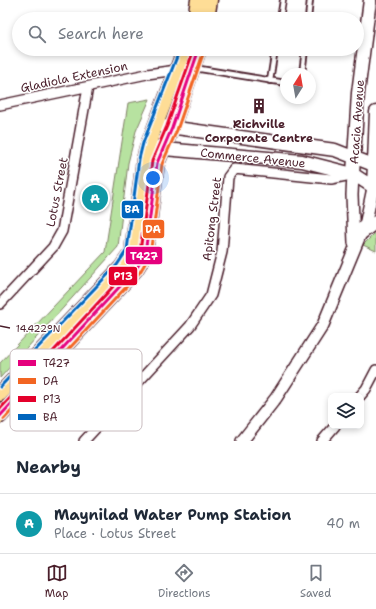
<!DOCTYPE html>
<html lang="en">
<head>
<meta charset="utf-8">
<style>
  :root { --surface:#fff; --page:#f2f2f3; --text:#1f2937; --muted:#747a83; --line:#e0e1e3; --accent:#4a1f2b }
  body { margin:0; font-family:"Shantell Sans",sans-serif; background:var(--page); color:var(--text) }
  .controls { position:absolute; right:12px; bottom:12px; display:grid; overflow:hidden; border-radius:8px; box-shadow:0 2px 6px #0003 }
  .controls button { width:36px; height:36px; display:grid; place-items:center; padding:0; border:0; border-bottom:1px solid var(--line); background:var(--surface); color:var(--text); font:20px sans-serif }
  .compass { position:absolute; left:280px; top:68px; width:36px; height:36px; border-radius:50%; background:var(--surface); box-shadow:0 2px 6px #0003; rotate:11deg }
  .you { position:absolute; left:153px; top:178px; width:14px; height:14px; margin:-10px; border:3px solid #fff; border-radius:50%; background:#1a73e8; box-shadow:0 0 0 6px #1a73e833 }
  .badge { display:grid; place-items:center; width:26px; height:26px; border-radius:50%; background:var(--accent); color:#fff; font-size:13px; font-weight:700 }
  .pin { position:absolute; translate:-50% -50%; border:2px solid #fff; box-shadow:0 1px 4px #0006 }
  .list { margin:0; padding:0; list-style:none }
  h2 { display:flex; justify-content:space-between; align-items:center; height:52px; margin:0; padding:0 16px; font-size:17px }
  h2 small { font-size:13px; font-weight:400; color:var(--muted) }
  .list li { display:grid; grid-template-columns:26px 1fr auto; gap:12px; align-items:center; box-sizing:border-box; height:60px; padding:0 16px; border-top:1px solid var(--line) }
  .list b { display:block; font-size:15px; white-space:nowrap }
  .list p { margin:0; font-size:13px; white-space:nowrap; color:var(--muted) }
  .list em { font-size:13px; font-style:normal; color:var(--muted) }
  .icon { flex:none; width:22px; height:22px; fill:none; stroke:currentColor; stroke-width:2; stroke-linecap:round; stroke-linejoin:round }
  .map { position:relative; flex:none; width:376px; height:441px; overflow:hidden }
  .search { position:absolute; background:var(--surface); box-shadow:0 2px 6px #0003; left:12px; right:12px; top:12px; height:44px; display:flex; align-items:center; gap:10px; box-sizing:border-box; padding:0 14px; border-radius:22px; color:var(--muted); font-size:15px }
  .sheet { height:112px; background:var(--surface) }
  nav { display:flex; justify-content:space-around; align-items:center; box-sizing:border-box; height:56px; border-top:1px solid var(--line); background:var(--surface); font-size:11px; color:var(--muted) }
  nav a { display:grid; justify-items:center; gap:2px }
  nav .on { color:var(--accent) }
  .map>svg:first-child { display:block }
</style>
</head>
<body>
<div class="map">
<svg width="376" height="441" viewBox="0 0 376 441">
  <rect width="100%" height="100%" fill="#fff"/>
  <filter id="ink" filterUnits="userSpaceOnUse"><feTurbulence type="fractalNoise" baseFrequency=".025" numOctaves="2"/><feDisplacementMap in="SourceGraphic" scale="8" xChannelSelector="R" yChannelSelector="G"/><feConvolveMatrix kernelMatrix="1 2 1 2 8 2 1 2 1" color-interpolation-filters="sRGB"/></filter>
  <g filter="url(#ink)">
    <!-- green -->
    <path fill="#b7e2a0" stroke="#808066" d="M 150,99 L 136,131 L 128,163 L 118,247 L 0,378 L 0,363 L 105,252 L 128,103 Z
      M 376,232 L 376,251 L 363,245 Z"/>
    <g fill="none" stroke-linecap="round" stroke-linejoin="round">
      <!-- service casing -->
      <g stroke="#4a1f2b" stroke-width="8">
        <path id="service" d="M 280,19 L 283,0
          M 308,19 L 310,0
          M 194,68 L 286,83
          M 302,74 L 305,49
          M 270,81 L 275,49"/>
      </g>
      <!-- minor casing -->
      <g stroke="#4a1f2b" stroke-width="12">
        <path id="minor" d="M 0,105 L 147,74 L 177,70
          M 0,304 L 53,247 L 62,231 L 88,87
          M 360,396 L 366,389 L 376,370
          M 84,441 L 190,326 L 211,295 L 222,252 L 228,177 L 234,169 L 331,179 L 351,175
          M 322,441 L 335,426"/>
      </g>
      <!-- tertiary casing -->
      <g stroke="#4a1f2b" stroke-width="14">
        <path id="tertiary" d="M 353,174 L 352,195 L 354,243
          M 242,441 L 276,398 L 323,325 L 366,221 L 373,188"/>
      </g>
      <!-- secondary casing -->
      <g stroke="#4a1f2b" stroke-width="15">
        <path id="secondary" d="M 155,125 L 335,150 L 376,166
          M 148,145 L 164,149 L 302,161 L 353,174 L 376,189
          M 353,174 L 358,93 L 370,0
          M 373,188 L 376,112
          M 359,235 L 376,222"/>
      </g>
      <!-- primary casing -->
      <g stroke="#4a1f2b" stroke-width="17">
        <path id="primary" d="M 195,19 L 198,0
          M 207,19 L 210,0
          M 0,394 L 121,268 L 132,252 L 144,160 L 148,145 L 185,49
          M 0,416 L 136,269 L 145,254 L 157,163 L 172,128 L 199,49"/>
      </g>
      <!-- service -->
      <use href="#service" stroke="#fff" stroke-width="4.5"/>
      <!-- minor -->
      <use href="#minor" stroke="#fff" stroke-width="9"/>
      <!-- tertiary -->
      <use href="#tertiary" stroke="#fff" stroke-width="11"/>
      <!-- secondary -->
      <use href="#secondary" stroke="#fff" stroke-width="12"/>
      <!-- primary -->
      <use href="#primary" stroke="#fedd96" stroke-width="14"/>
      <!-- bus-1 casing -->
      <g stroke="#fff" stroke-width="6">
        <path id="bus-1" d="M 0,416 L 136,269 L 145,254 L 157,163 L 172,128 L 199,49"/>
      </g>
      <!-- bus-2 casing -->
      <g stroke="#fff" stroke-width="6">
        <path id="bus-2" d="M 4,419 L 140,272 L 150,255 L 162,164 L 177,130 L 204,51"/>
      </g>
      <!-- bus-3 casing -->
      <g stroke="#fff" stroke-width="6">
        <path id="bus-3" d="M 0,409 L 132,266 L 140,252 L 152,161 L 167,126 L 194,49"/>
      </g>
      <!-- bus-4 casing -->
      <g stroke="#fff" stroke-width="6">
        <path id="bus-4" d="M 0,387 L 117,265 L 127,250 L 139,159 L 143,143 L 180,49"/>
      </g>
      <!-- bus-1 -->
      <use href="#bus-1" stroke="#e5007d" stroke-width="3"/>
      <!-- bus-2 -->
      <use href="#bus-2" stroke="#f26522" stroke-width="3"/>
      <!-- bus-3 -->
      <use href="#bus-3" stroke="#e4002b" stroke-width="3"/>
      <!-- bus-4 -->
      <use href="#bus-4" stroke="#0065bd" stroke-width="3"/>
    </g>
  </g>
  <!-- ticks -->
  <path fill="none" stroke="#4a1f2b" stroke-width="1.5" d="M 0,326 L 10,328"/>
  <!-- icons -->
  <defs>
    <g id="building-bare" transform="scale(1.2)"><path d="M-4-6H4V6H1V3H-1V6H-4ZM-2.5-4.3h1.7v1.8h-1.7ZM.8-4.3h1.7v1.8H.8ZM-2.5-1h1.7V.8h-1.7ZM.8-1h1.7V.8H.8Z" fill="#4a1f2b" stroke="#fff" stroke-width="2.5" paint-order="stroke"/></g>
  </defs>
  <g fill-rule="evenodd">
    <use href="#building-bare" x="259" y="106"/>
  </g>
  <g text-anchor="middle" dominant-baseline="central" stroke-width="3" stroke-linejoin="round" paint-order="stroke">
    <!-- street labels -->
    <g font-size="12" fill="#4a1f2b" stroke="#fff">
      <text transform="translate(74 77) rotate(-12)">Gladiola Extension</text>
      <text transform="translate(357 122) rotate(-86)">Acacia Avenue</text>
      <text transform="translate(253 158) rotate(6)">Commerce Avenue</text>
      <text transform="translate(57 192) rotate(-79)">Lotus Street</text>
      <text transform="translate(212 219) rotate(-83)">Apitong Street</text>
    </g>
    <!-- poi labels -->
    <g font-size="12" font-weight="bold" fill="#4a1f2b" stroke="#fff">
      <text x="259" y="124">Richville<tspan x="259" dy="14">Corporate Centre</tspan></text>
    </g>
  </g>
  <!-- legend -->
  <rect x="10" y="349" width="132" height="82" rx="6" fill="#fff" stroke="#c9bcbf" stroke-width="1"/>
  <rect x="18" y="360" width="18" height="6" fill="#e5007d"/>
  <rect x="18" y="378" width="18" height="6" fill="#f26522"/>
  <rect x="18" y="396" width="18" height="6" fill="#e4002b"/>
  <rect x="18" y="414" width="18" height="6" fill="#0065bd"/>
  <g font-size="11" fill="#4a1f2b">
    <text x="43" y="367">T427</text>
    <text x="43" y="385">DA</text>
    <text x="43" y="403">P13</text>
    <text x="43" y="421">BA</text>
  </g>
  <g font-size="10" text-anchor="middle" fill="#4a1f2b" stroke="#fff" stroke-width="3" stroke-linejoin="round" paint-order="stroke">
    <text x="38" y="332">14.422°N</text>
  </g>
  <g stroke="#fff" stroke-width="1.5">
    <rect x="121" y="200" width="23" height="19" rx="4" fill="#0065bd"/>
    <rect x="142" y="219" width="23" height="20" rx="4" fill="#f26522"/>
    <rect x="125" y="246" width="38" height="19" rx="4" fill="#e5007d"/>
    <rect x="108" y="266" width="30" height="20" rx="4" fill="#e4002b"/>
  </g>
  <g font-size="11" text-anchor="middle" font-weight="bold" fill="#fff">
    <text x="132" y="213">BA</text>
    <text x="153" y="233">DA</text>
    <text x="144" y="260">T427</text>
    <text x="123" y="280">P13</text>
  </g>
</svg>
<div class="controls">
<button><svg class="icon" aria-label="layers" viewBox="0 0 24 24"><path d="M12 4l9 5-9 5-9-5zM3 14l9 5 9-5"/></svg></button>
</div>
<svg class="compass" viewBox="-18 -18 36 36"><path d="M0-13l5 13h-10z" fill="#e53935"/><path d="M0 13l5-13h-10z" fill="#747a83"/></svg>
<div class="you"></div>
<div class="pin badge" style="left:95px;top:198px;background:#0f9aa8">A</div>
<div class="search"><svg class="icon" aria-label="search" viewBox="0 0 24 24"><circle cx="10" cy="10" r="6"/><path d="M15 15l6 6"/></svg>Search here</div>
</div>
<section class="sheet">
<h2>Nearby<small></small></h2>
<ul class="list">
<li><span class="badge" style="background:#0f9aa8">A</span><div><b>Maynilad Water Pump Station</b><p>Place · Lotus Street</p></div><em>40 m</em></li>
</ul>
</section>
<nav>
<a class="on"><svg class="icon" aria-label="map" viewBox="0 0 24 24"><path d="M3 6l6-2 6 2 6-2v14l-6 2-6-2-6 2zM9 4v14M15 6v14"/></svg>Map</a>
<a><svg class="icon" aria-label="directions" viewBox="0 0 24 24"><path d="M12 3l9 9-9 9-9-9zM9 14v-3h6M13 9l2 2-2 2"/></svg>Directions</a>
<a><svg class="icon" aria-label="saved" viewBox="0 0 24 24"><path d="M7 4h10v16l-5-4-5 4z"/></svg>Saved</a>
</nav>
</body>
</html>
